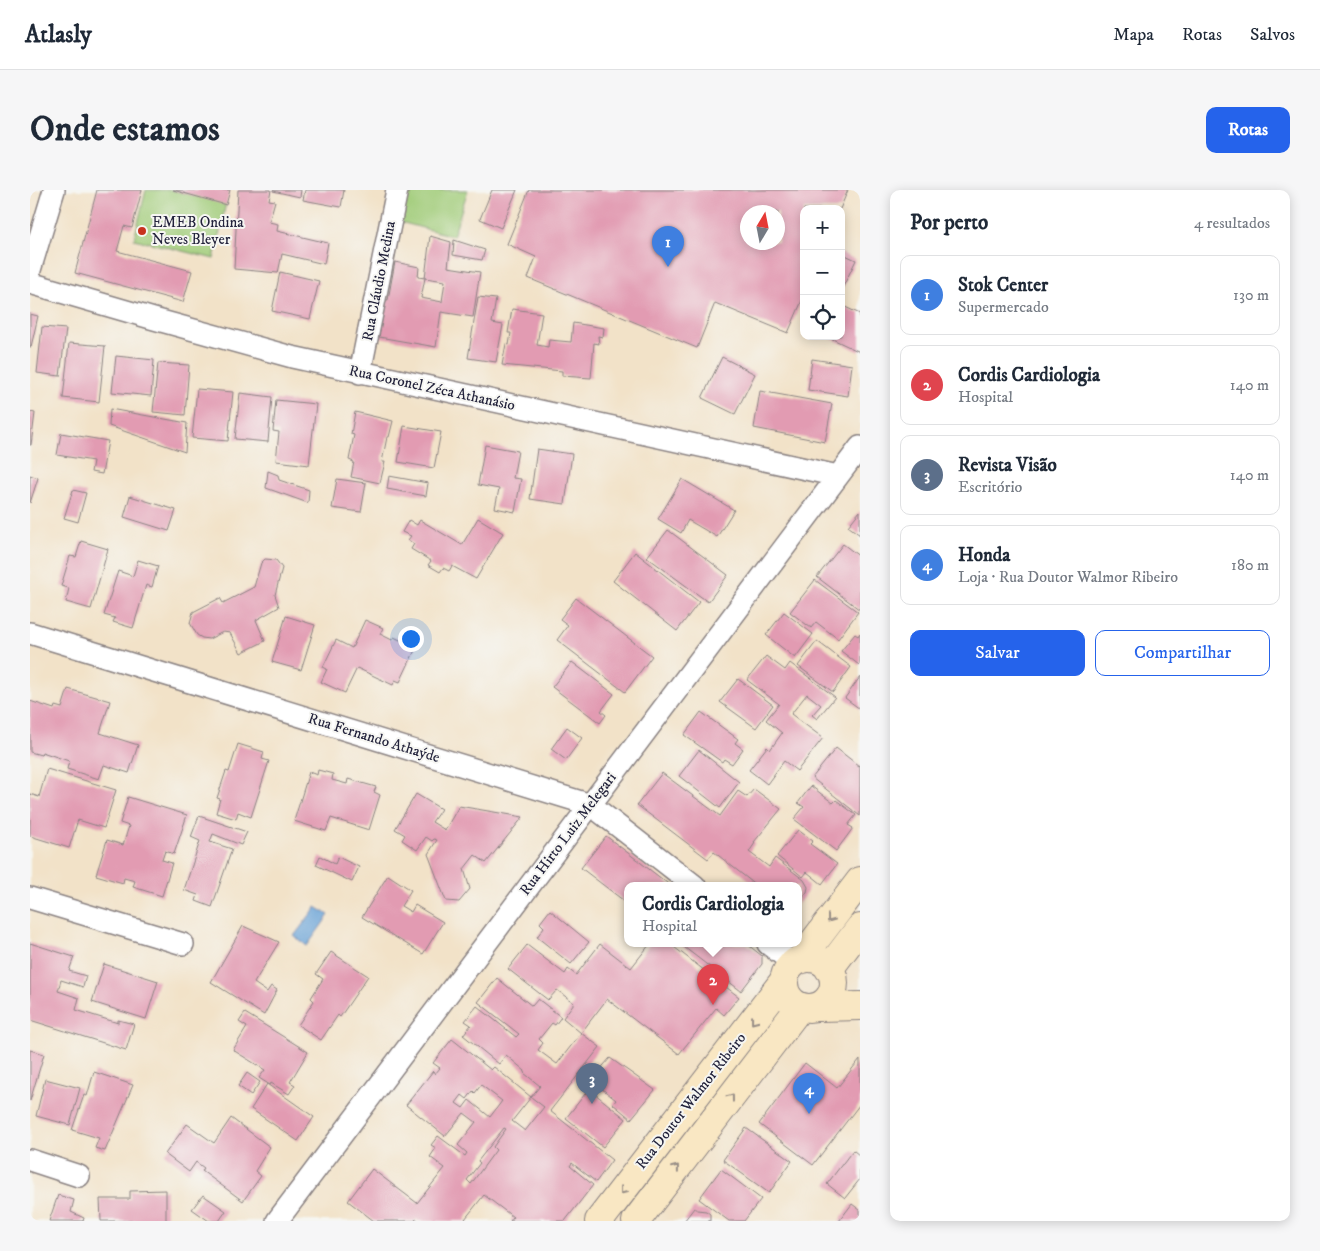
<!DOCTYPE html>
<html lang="pt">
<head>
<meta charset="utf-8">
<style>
  :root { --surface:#fff; --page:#f6f6f7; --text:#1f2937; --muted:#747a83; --line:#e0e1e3; --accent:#2563eb }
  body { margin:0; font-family:"IM FELL DW Pica",serif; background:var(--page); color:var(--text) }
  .controls { position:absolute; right:15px; top:15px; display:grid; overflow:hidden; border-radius:10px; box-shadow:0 2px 12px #0003 }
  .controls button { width:45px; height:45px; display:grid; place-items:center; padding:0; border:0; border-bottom:1px solid var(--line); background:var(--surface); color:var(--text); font:25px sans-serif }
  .compass { position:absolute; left:710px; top:15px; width:45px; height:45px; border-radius:50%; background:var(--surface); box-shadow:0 2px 12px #0003; rotate:10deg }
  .you { position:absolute; left:380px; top:448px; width:18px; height:18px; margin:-12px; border:4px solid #fff; border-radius:50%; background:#1a73e8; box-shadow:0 0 0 8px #1a73e833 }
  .badge { display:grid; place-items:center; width:32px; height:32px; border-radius:50%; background:var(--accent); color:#fff; font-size:16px; font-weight:700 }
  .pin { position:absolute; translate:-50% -41px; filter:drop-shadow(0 1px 2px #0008) }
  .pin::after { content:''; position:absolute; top:26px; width:18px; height:15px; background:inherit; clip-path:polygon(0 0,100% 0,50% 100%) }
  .popup { position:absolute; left:594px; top:692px; width:178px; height:65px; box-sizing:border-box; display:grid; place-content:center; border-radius:10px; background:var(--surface); filter:drop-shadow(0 1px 4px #0005); font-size:16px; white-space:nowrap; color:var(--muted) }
  .popup b { font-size:19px; color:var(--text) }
  .popup::after { content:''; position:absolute; left:50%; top:100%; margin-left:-10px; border:10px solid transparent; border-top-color:var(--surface) }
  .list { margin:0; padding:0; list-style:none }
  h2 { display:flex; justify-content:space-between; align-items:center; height:65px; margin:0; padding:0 20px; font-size:21px }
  h2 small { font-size:16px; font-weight:400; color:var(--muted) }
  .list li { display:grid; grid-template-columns:32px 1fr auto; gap:15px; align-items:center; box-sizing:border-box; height:80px; margin:0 10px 10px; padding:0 10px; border:1px solid var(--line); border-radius:10px }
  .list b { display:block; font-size:19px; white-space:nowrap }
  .list p { margin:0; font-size:16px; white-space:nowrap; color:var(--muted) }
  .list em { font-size:16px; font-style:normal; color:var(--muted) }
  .actions { display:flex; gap:10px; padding:15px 20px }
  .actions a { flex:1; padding:11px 0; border:1px solid var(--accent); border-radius:10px; text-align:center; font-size:18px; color:var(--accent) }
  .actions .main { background:var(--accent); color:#fff }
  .icon { flex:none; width:28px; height:28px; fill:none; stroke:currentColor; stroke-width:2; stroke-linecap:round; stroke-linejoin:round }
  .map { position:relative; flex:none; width:830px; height:1031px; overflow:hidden; border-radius:10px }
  header { display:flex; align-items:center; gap:30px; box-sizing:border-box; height:70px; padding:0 25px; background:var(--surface); border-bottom:1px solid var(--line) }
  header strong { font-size:24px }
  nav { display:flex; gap:28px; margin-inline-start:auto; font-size:18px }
  .intro { display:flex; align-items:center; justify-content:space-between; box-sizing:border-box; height:120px; padding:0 30px }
  h1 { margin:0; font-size:35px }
  .button { padding:12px 22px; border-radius:10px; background:var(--accent); color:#fff; font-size:18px; font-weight:700 }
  main { display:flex; gap:30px; padding:0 30px }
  aside { flex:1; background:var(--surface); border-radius:10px; box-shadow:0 2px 12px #0003 }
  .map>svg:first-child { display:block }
</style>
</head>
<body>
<header>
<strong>Atlasly</strong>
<nav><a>Mapa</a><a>Rotas</a><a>Salvos</a></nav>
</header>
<div class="intro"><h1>Onde estamos</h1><a class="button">Rotas</a></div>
<main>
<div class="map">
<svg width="830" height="1031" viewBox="0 0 830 1031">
  <rect width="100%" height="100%" fill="#f6f6f2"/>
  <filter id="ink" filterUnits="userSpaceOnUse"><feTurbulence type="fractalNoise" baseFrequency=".02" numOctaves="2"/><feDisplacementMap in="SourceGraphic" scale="10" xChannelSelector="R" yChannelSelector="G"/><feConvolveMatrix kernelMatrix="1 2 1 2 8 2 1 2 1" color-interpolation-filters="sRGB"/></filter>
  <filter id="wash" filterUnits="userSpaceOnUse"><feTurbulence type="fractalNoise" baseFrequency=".0096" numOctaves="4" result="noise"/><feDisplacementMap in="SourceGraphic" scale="20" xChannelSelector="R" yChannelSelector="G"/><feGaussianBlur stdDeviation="1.12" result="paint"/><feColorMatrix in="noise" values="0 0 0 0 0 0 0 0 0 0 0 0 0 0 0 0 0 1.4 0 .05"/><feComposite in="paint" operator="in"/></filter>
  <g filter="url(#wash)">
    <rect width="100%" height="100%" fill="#f2e2c8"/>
    <!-- green -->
    <path fill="#a1cc79" stroke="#62775a" d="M 116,0 L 142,0 L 196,13 L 184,69 L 104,49 Z
      M 376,0 L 438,0 L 423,46 L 370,32 Z"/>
    <!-- water -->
    <path fill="#66a0d5" stroke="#446188" d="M 286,717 L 299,725 L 277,756 L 264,746 Z"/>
    <g id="blocks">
      <!-- building -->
      <path fill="#e29bb2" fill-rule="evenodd" d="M 67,0 L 112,0 L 102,38 L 94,36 L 87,61 L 162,81 L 153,112 L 45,83 Z
        M 143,0 L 200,0 L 196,15 Z
        M 208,0 L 241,0 L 239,10 L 245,11 L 239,32 L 248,34 L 247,41 L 298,53 L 294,74 L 252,64 L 248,83 L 204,79 Z
        M 243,0 L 271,0 L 270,7 L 243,1 Z
        M 275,0 L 314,0 L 311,17 L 273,10 Z
        M 462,0 L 487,0 L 471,38 L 450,29 Z
        M 499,0 L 818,0 L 810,19 L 774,19 L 774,106 L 758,143 L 685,113 L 667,158 L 498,88 L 506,67 L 477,54 ZM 718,22 L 748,22 L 748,52 L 718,52 Z
        M 400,46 L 421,52 L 418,77 L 450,82 L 443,127 L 411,122 L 406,157 L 349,147 L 355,109 L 358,110 L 365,72 L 389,77 L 388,87 L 395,88 L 391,108 L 412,112 L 415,91 L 395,88 Z
        M 424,50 L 455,60 L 452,70 L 423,65 Z
        M 811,63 L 826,70 L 811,101 Z
        M 250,82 L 289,91 L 280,129 L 242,121 Z
        M 448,107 L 466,109 L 462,133 L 473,135 L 466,172 L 438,168 Z
        M 811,115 L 830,124 L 830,162 L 796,146 L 811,146 Z
        M 482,119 L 512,123 L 507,155 L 518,157 L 519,150 L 541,152 L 543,133 L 574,138 L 573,147 L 568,146 L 569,154 L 564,153 L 561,188 L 532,186 L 532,181 L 472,175 L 476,154 L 479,155 L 481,143 L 478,143 Z
        M 0,124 L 8,126 L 1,157 L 0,157 Z
        M 12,137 L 36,139 L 30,186 L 7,183 Z
        M 39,153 L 75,156 L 69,212 L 33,208 Z
        M 86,166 L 124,170 L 121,206 L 82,202 Z
        M 692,167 L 725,184 L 705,224 L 672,208 Z
        M 782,169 L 822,175 L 818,206 L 778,200 Z
        M 128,173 L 159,175 L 155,225 L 123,222 Z
        M 167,199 L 203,202 L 198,251 L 162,248 Z
        M 730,201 L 802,214 L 795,252 L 724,238 Z
        M 210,203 L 242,207 L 238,252 L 205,249 Z
        M 246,210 L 286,214 L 279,275 L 246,271 L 249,242 L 243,241 Z
        M 80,219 L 157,233 L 155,262 L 79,236 Z
        M 0,222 L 5,223 L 1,255 L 0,255 Z
        M 325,222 L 363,231 L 359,247 L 357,247 L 352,272 L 355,272 L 350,293 L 321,287 L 324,272 L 319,270 L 324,245 L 321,244 Z
        M 374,236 L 411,242 L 404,278 L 368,272 Z
        M 31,243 L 78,251 L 72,284 L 61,282 L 63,271 L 27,265 Z
        M 455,255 L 488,261 L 483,288 L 491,289 L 485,322 L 465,318 L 469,299 L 448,295 Z
        M 507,259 L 542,264 L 535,314 L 500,309 Z
        M 238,281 L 248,285 L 249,290 L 279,300 L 278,313 L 236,298 Z
        M 0,285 L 8,288 L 0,313 Z
        M 359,286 L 398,293 L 396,306 L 357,299 Z
        M 307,289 L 336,293 L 331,322 L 302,318 Z
        M 652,289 L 704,320 L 687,347 L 658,330 L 651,343 L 628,329 Z
        M 43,300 L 56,303 L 48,332 L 34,328 Z
        M 100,306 L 146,320 L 139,341 L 94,327 Z
        M 830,321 L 830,345 L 818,336 Z
        M 448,328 L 473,343 L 446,389 L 422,376 L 419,381 L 413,378 L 410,382 L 398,375 L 401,371 L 381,359 L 384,354 L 378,350 L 381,346 L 372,342 L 379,330 L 387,335 L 390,330 L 432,355 Z
        M 638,340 L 698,385 L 678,412 L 617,367 Z
        M 51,351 L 78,359 L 61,419 L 36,412 L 39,398 L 31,396 L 40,366 L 46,367 Z
        M 813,354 L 830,367 L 830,420 L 787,387 Z
        M 605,362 L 669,412 L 647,441 L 583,391 Z
        M 235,369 L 246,370 L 252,378 L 245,405 L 249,417 L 226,430 L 235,451 L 211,463 L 200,443 L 193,442 L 179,449 L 172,448 L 167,445 L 160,433 L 163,422 L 190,408 L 193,413 L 224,397 L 231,373 Z
        M 108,370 L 128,376 L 122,397 L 116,395 L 103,438 L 83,432 L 85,428 L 74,425 L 88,381 L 103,386 Z
        M 785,390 L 828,422 L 808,449 L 786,432 L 781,438 L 760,422 Z
        M 546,408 L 622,466 L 595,502 L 527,450 L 538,435 L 530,429 Z
        M 754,422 L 783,444 L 765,468 L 736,445 Z
        M 256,426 L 285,435 L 271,480 L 242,472 Z
        M 335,430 L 353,438 L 350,444 L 362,450 L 364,447 L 386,458 L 370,492 L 365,490 L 363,495 L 327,478 L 315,503 L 291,492 L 297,479 L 293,477 L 306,450 L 322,458 Z
        M 830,443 L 830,474 L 829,475 L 811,461 L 825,444 L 828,446 Z
        M 787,451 L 821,477 L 803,502 L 768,476 Z
        M 736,466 L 755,480 L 760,473 L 805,507 L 787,529 L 782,525 L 791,515 L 777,504 L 761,524 L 793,548 L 767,581 L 754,571 L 737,594 L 719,580 L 737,557 L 740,560 L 752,543 L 736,530 L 749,514 L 717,490 Z
        M 542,472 L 584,504 L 571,521 L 576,525 L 570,533 L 522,497 Z
        M 830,487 L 830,519 L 815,508 Z
        M 708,489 L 743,515 L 726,538 L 690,512 Z
        M 38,499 L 80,511 L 70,543 L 108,555 L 99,583 L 74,575 L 69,589 L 37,579 L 39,571 L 12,562 L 11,565 L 0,562 L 0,511 L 24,519 L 25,516 L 32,518 Z
        M 671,522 L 708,549 L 705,553 L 713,559 L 702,574 L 694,569 L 692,572 L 654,545 Z
        M 537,537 L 552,548 L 536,570 L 521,559 Z
        M 208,554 L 234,562 L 232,569 L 239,571 L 221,627 L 208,622 L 206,629 L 186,623 L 190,609 L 187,608 L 196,581 L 199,582 Z
        M 806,558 L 829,576 L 830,574 L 830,626 L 782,588 Z
        M 669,560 L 709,592 L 690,618 L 649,586 Z
        M 17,579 L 86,600 L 74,638 L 48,630 L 39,658 L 0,646 L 0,604 L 9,607 Z
        M 288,580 L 303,584 L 302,590 L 317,594 L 318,589 L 346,597 L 344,602 L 350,605 L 339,640 L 301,628 L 296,641 L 264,631 L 279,582 L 287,585 Z
        M 632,583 L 690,626 L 708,601 L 717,607 L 724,599 L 751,619 L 724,652 L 725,653 L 719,662 L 739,677 L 745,668 L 774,690 L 778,697 L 777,702 L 768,714 L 768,696 L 727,696 L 684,662 L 678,669 L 607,615 Z
        M 781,596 L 803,613 L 806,610 L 826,625 L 818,635 L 823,638 L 806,661 L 764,629 L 774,617 L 768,613 Z
        M 386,604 L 411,619 L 402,632 L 415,640 L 429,616 L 493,627 L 456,673 L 445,665 L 434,679 L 440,699 L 429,712 L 416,711 L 398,664 L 407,650 L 404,649 L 402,651 L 396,647 L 387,660 L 372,650 L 375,645 L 365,639 Z
        M 98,607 L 157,625 L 144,664 L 135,661 L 132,670 L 142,673 L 132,706 L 103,697 L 105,691 L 94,688 L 93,693 L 66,685 L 77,650 L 93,655 L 99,636 L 90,633 Z
        M 169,626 L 217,642 L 211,655 L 183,644 L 180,652 L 202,659 L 182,717 L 166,711 L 168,705 L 154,700 L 170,651 L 161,647 Z
        M 768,640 L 783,651 L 780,654 L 807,674 L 792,694 L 777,682 L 773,687 L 747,666 Z
        M 576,646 L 641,696 L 598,696 L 598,714 L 551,678 Z
        M 290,666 L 305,674 L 308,667 L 329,677 L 322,692 L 286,675 Z
        M 358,685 L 381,700 L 371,716 L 381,722 L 385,715 L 413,732 L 393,764 L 332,727 Z
        M 520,720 L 559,752 L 541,774 L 507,747 L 514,737 L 510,733 Z
        M 213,736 L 249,752 L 224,793 L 237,802 L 241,796 L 247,800 L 234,825 L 181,792 Z
        M 0,753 L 44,767 L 39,781 L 56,786 L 53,797 L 31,790 L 28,801 L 49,808 L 46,820 L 88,833 L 88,830 L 104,834 L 96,860 L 0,830 Z
        M 570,754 L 601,778 L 620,754 L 640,754 L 709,807 L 694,825 L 686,818 L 649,864 L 577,809 L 551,843 L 533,828 L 544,813 L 527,800 L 518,810 L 478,779 L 497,755 L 535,784 L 538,779 L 546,785 Z
        M 650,754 L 717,754 L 732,766 L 732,774 L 711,801 Z
        M 301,762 L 338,786 L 310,827 L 308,825 L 291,850 L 268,835 L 284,811 L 281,808 L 293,789 L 286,784 Z
        M 74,774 L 128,791 L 116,829 L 62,812 Z
        M 467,788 L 502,816 L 508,809 L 531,827 L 525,835 L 522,833 L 509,849 L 513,853 L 508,860 L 527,874 L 551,843 L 570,857 L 520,921 L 582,970 L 566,992 L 542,973 L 540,976 L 563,995 L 535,1031 L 480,1031 L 483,1027 L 454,1005 L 435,1029 L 437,1031 L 389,1031 L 386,1029 L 385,1031 L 344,1031 L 318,1011 L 342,979 L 387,1013 L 415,978 L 400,967 L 406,958 L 401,955 L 408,946 L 435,966 L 437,963 L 428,955 L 446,932 L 434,923 L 415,946 L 376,915 L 403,881 L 405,884 L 410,878 L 403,873 L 422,849 L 461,880 L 464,877 L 501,907 L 482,931 L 495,941 L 514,917 L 501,907 L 510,896 L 494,883 L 495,881 L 476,865 L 469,874 L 433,845 L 441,835 L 435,831 L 447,816 L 486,847 L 489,844 L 448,812 ZM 451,895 L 472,911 L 460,927 L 439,910 L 433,918 L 426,913 L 432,905 L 437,909 L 443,901 L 445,903 ZM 474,938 L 476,939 L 463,957 L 466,960 L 441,994 L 437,990 L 450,973 L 448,971 Z
        M 215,823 L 278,862 L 260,892 L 265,895 L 259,904 L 241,893 L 240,895 L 229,888 L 235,880 L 203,860 L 217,837 L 209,832 Z
        M 0,860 L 14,864 L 0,911 Z
        M 580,868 L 625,900 L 601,929 L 583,914 L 586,910 L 561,890 Z
        M 830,869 L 830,914 L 783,975 L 729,934 L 775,873 L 807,898 Z
        M 64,882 L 103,895 L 75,961 L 65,958 L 69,948 L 42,940 L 54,905 L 57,906 Z
        M 217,883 L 230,892 L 221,905 L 208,896 Z
        M 15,889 L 50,898 L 40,935 L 6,926 Z
        M 237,894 L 284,927 L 268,951 L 221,919 Z
        M 559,899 L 596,929 L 573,957 L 536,928 Z
        M 201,928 L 240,957 L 225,981 L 231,986 L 213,1011 L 172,981 L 174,978 L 166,972 L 159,982 L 135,964 L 157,934 L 184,953 Z
        M 716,938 L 762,971 L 739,1003 L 693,970 Z
        M 823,960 L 830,966 L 830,989 L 815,1008 L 797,994 Z
        M 691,979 L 731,1009 L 714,1031 L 699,1031 L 669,1009 Z
        M 136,1000 L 136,1031 L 71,1031 L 70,1009 L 100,1009 L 100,1001 Z
        M 28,1005 L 44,1010 L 41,1022 L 54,1028 L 53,1031 L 19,1031 Z
        M 173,1005 L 196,1021 L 189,1031 L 179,1031 L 162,1019 Z
        M 822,1014 L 830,1020 L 830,1031 L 809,1031 Z
        M 664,1018 L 667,1020 L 676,1021 L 680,1024 L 680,1031 L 654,1031 Z"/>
    </g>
  </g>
  <g filter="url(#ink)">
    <use href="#blocks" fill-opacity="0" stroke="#8a8282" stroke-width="1"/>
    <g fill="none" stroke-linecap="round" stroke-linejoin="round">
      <!-- street casing -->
      <g stroke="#8a8282" stroke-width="24">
        <path id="street" d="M 0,80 L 24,0
          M 0,93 L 124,129 L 262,167 L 808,286
          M 330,183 L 367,0
          M 0,443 L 561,615 L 665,696
          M 0,708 L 153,754
          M 738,754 L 763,773
          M 0,970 L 49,986
          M 247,1031 L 830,257"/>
      </g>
      <!-- secondary casing -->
      <g stroke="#8a8282" stroke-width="30">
        <path id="secondary" d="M754 793a25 25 0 1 1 50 0a25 25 0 1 1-50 0Z
          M 770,770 L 830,691
          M 799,779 L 830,738
          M 789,817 L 830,816
          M 569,1031 L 753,792
          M 606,1031 L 770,817"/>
      </g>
      <!-- street -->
      <use href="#street" stroke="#fff" stroke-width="21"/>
      <!-- secondary -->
      <use href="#secondary" stroke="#f9e7c3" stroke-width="28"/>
    </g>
    <!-- one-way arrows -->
    <defs><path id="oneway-chevron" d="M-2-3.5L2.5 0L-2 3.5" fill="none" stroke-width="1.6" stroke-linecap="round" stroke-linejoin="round" transform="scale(1.25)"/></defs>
    <g stroke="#988e86">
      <use href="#oneway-chevron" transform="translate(800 729) rotate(127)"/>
      <use href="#oneway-chevron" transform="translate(724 831) rotate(128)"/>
      <use href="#oneway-chevron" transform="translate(701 907) rotate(-53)"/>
      <use href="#oneway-chevron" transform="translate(646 978) rotate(-52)"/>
      <use href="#oneway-chevron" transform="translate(593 1001) rotate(128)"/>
    </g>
  </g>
  <!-- markers -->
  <circle fill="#c8321e" stroke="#f6f6f2" stroke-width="2" cx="112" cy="41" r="5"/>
  <g text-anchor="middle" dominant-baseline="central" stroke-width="4" stroke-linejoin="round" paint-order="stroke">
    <!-- poi labels -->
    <g font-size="15" fill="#22223b" stroke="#f6f6f2" text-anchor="start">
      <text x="122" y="32">EMEB Ondina<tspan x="122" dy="17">Neves Bleyer</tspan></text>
    </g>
    <!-- street labels -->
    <g font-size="15" fill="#22223b" stroke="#f6f6f2">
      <text transform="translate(349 91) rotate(-79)">Rua Cláudio Medina</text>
      <text transform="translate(402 198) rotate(12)">Rua Coronel Zéca Athanásio</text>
      <text transform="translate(344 548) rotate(17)">Rua Fernando Athaýde</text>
      <text transform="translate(538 644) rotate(-53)">Rua Hirto Luiz Melegari</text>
      <text transform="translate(661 911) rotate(-52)">Rua Doutor Walmor Ribeiro</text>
    </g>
  </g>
</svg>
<div class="controls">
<button>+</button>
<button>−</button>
<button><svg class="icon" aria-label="locate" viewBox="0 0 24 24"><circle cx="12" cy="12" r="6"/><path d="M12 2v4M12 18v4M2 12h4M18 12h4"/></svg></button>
</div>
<svg class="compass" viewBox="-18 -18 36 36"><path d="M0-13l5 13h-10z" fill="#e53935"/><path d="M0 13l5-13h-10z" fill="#747a83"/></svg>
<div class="you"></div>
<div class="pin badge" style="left:638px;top:77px;background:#3f7fe0">1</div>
<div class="pin badge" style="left:683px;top:815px;background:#e0444e">2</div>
<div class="popup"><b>Cordis Cardiologia</b>Hospital</div>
<div class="pin badge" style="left:562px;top:914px;background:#5c6f8a">3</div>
<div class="pin badge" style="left:779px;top:924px;background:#3f7fe0">4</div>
</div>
<aside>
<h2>Por perto<small>4 resultados</small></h2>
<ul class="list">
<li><span class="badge" style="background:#3f7fe0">1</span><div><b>Stok Center</b><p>Supermercado</p></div><em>130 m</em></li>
<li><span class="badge" style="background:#e0444e">2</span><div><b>Cordis Cardiologia</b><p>Hospital</p></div><em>140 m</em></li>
<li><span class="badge" style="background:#5c6f8a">3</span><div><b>Revista Visão</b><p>Escritório</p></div><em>140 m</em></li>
<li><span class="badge" style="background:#3f7fe0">4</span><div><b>Honda</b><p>Loja · Rua Doutor Walmor Ribeiro</p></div><em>180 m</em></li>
</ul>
<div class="actions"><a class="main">Salvar</a><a>Compartilhar</a></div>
</aside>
</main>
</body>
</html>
